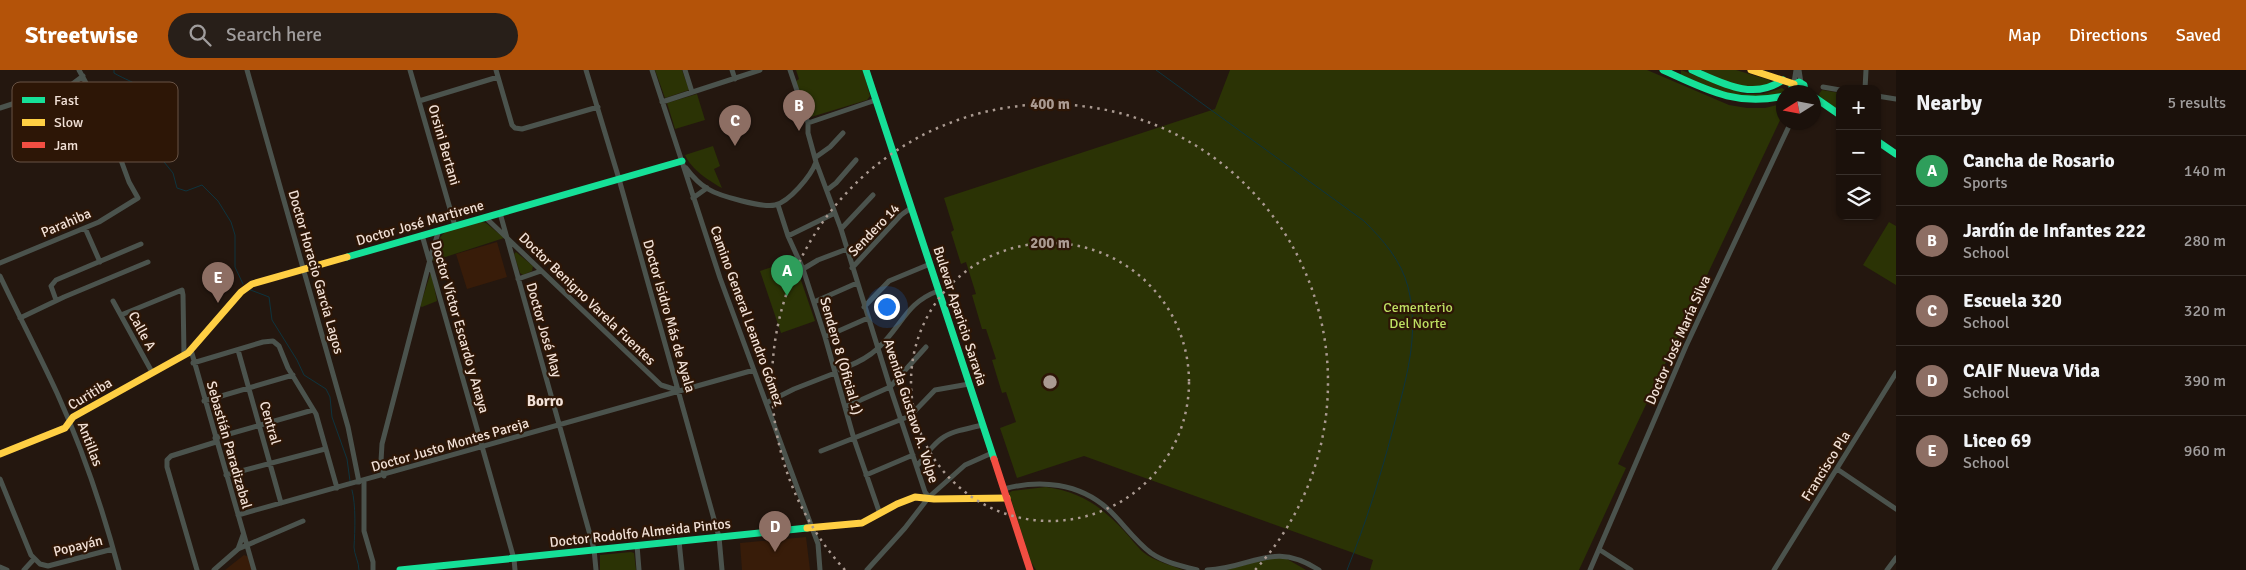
<!DOCTYPE html>
<html lang="en">
<head>
<meta charset="utf-8">
<style>
  :root { --surface:#1b110b; --page:#281f19; --text:#f1f3f6; --muted:#a09d9d; --line:#39312c; --accent:#b45309 }
  body { margin:0; font-family:Signika,sans-serif; background:var(--page); color:var(--text) }
  .controls { position:absolute; right:15px; top:15px; display:grid; overflow:hidden; border-radius:10px; box-shadow:0 1px 4px #0004 }
  .controls button { width:45px; height:45px; display:grid; place-items:center; padding:0; border:0; border-bottom:1px solid var(--line); background:var(--surface); color:var(--text); font:25px sans-serif }
  .compass { position:absolute; left:1776px; top:15px; width:45px; height:45px; border-radius:50%; background:var(--surface); box-shadow:0 1px 4px #0004; rotate:259deg }
  .you { position:absolute; left:886px; top:236px; width:18px; height:18px; margin:-12px; border:4px solid #fff; border-radius:50%; background:#1a73e8; box-shadow:0 0 0 8px #1a73e833 }
  .badge { display:grid; place-items:center; width:32px; height:32px; border-radius:50%; background:var(--accent); color:#fff; font-size:16px; font-weight:700 }
  .pin { position:absolute; translate:-50% -41px; filter:drop-shadow(0 1px 2px #0008) }
  .pin::after { content:''; position:absolute; top:26px; width:18px; height:15px; background:inherit; clip-path:polygon(0 0,100% 0,50% 100%) }
  .list { margin:0; padding:0; list-style:none }
  h2 { display:flex; justify-content:space-between; align-items:center; height:65px; margin:0; padding:0 20px; font-size:21px }
  h2 small { font-size:16px; font-weight:400; color:var(--muted) }
  .list li { display:grid; grid-template-columns:32px 1fr auto; gap:15px; align-items:center; box-sizing:border-box; height:70px; padding:0 20px; border-top:1px solid var(--line) }
  .list b { display:block; font-size:19px; white-space:nowrap }
  .list p { margin:0; font-size:16px; white-space:nowrap; color:var(--muted) }
  .list em { font-size:16px; font-style:normal; color:var(--muted) }
  .icon { flex:none; width:28px; height:28px; fill:none; stroke:currentColor; stroke-width:2; stroke-linecap:round; stroke-linejoin:round }
  .map { position:relative; flex:none; width:1896px; height:500px; overflow:hidden }
  header { display:flex; align-items:center; gap:30px; box-sizing:border-box; height:70px; padding:0 25px; background:var(--accent); color:#fff }
  header strong { font-size:24px }
  nav { display:flex; gap:28px; margin-inline-start:auto; font-size:18px }
  .search { width:350px; height:45px; background:var(--page); display:flex; align-items:center; gap:12px; box-sizing:border-box; padding:0 18px; border-radius:28px; color:var(--muted); font-size:19px }
  main { display:flex }
  aside { flex:1; background:var(--surface) }
  .map>svg:first-child { display:block }
</style>
</head>
<body>
<header>
<strong>Streetwise</strong>
<div class="search"><svg class="icon" aria-label="search" viewBox="0 0 24 24"><circle cx="10" cy="10" r="6"/><path d="M15 15l6 6"/></svg>Search here</div>
<nav><a>Map</a><a>Directions</a><a>Saved</a></nav>
</header>
<main>
<div class="map">
<svg width="1896" height="500" viewBox="0 0 1896 500">
  <rect width="100%" height="100%" fill="#24170f"/>
  <!-- built -->
  <path fill="#381c09" d="M 497,172 L 507,207 L 467,219 L 456,184 Z
    M 806,467 L 810,500 L 742,500 L 740,473 Z
    M 244,485 L 249,487 L 253,500 L 225,500 Z"/>
  <!-- green -->
  <path fill="#2b3305" d="M 655,0 L 682,0 L 689,20 L 665,28 Z
    M 796,0 L 863,0 L 870,26 L 867,30 L 811,47 L 806,42 L 809,40 L 804,23 L 800,24 L 796,11 L 799,9 Z
    M 1230,0 L 1647,0 L 1729,35 L 1747,38 L 1765,38 L 1781,34 L 1783,36 L 1783,44 L 1618,394 L 1626,398 L 1579,500 L 1370,500 L 1373,490 L 1084,386 L 1017,408 L 1000,358 L 1016,352 L 1006,322 L 1002,323 L 992,290 L 996,289 L 986,259 L 982,259 L 972,225 L 976,224 L 966,192 L 961,194 L 951,162 L 954,160 L 944,128 L 1215,39 Z
    M 1681,0 L 1744,24 L 1763,24 L 1782,18 L 1785,20 C 1778,32 1741,29 1728,25 C 1712,20 1697,12 1681,5 Z
    M 1702,0 L 1736,0 L 1769,10 L 1771,13 C 1757,26 1715,10 1702,0 Z
    M 1822,20 L 1840,23 L 1840,41 L 1820,28 L 1819,24 Z
    M 697,24 L 705,50 L 675,59 L 667,33 Z
    M 713,76 L 720,96 L 714,99 L 722,118 C 709,111 691,99 685,85 Z
    M 479,151 L 486,153 L 504,168 L 433,191 C 438,156 448,161 479,151 Z
    M 1889,152 L 1896,156 L 1896,215 L 1863,195 Z
    M 516,182 L 533,196 L 532,201 L 523,205 L 520,203 L 514,184 Z
    M 794,190 L 815,251 L 781,263 L 760,201 Z
    M 431,202 L 437,231 L 422,237 L 420,236 Z
    M 1046,417 C 1081,422 1101,436 1125,462 C 1131,468 1137,477 1143,482 C 1154,491 1170,495 1183,500 L 1036,500 L 1031,492 L 1009,423 L 1012,421 Z
    M 631,482 L 634,483 L 636,500 L 600,500 L 600,485 Z
    M 1277,486 L 1287,489 L 1306,500 L 1226,500 Z"/>
  <g fill="none" stroke-linecap="round" stroke-linejoin="round">
    <!-- stream -->
    <path stroke="#0e343e" stroke-width="1" d="M 114,0 L 114,3 C 131,13 141,12 150,32 L 160,87 L 173,103 L 177,118 L 186,121 L 202,115 L 218,131 L 231,152 L 235,165 L 235,197 L 243,214
      M 1156,0 L 1364,151 C 1383,170 1401,190 1408,217 C 1420,265 1406,309 1394,355 C 1381,405 1366,453 1347,500
      M 248,219 L 269,227 L 272,250 L 297,290 L 304,305 L 326,319 L 330,327 L 332,347 L 347,389 L 350,411
      M 352,420 C 356,435 355,461 354,477 C 354,484 359,492 359,500"/>
    <!-- street -->
    <path stroke="#4b534d" stroke-width="5" d="M 247,0 L 348,357 L 359,412
      M 410,0 L 455,156
      M 496,0 L 512,55 L 515,58 L 522,59 L 598,37
      M 586,0 L 619,109 L 719,467 L 722,500
      M 652,0 L 720,208 L 818,474 L 820,500
      M 685,0 L 692,22
      M 732,0 L 735,9
      M 790,0 L 808,53 L 808,63 L 816,92 L 841,159 L 890,317 L 925,422 L 929,427
      M 1799,0 L 1801,13
      M 1794,13 L 1796,0
      M 1823,17 L 1840,20
      M 1865,19 L 1866,0
      M 1877,26 L 1896,29
      M 419,31 L 498,7
      M 662,32 L 760,0
      M 0,38 L 71,15 L 83,6
      M 808,53 L 876,30
      M 816,87 L 830,77 L 843,63
      M 686,98 C 692,106 699,114 708,119 C 719,126 763,138 775,135 C 789,132 811,106 816,92
      M 827,120 L 836,113 L 856,90
      M 693,128 L 707,118
      M 778,135 L 788,166 L 803,199 L 825,267 L 854,369 L 880,444
      M 500,143 L 594,479 L 596,500
      M 485,147 L 661,315 L 677,320
      M 85,158 L 100,192
      M 841,159 L 873,125
      M 422,165 L 514,489 L 515,500
      M 788,166 L 835,143
      M 0,193 L 99,152 L 138,128 L 129,112 L 107,52 L 79,0
      M 852,198 L 901,145 L 911,138
      M 803,199 L 818,190 L 847,179
      M 0,206 C 19,246 39,284 57,323 C 83,380 103,440 119,500
      M 518,209 L 541,201
      M 56,230 L 51,216 L 56,210 L 141,174
      M 113,231 L 152,302
      M 814,232 L 857,213
      M 864,237 L 889,211 L 930,194
      M 121,245 L 182,220 L 183,225 L 184,285
      M 20,248 L 64,227 L 148,192
      M 825,267 L 868,248
      M 191,280 L 254,500
      M 238,280 L 281,433
      M 193,293 L 263,272 L 273,271 L 279,276 L 288,298 L 316,344 L 337,418
      M 840,300 C 853,294 867,289 877,279 C 902,257 905,233 938,221
      M 204,331 L 293,305
      M 766,333 L 794,319 L 835,303
      M 845,337 L 890,317 L 926,277
      M 215,368 L 313,340
      M 821,381 L 910,346 L 935,320 L 969,314
      M 917,396 C 942,364 942,364 983,355
      M 1837,399 L 1896,439
      M 226,405 L 325,379
      M 866,405 L 913,385
      M 384,406 L 381,391 L 382,374 L 432,182 L 439,160
      M 0,409 L 31,485 L 40,494 L 48,496 L 113,479
      M 364,411 L 364,461 L 373,492 L 373,500
      M 1004,419 C 1040,409 1079,413 1108,439 C 1123,453 1134,470 1151,483 C 1164,492 1181,496 1197,500
      M 238,445 L 754,300
      M 679,471 L 682,500
      M 637,475 L 639,500
      M 238,479 L 303,451
      M 1600,480 L 1631,500
      M 0,497 L 7,500
      M 24,500 L 34,489
      M 197,500 L 167,397 L 167,390 L 171,386 L 216,372
      M 214,500 L 238,479 L 243,465
      M 867,500 L 905,458 L 929,427 L 965,395 L 992,383
      M 1207,500 C 1254,498 1272,470 1319,500
      M 1590,500 L 1686,276 L 1791,52
      M 1774,500 L 1896,303
      M 1887,500 L 1896,488"/>
    <!-- fast -->
    <path stroke="#16e098" stroke-width="7" d="M 866,0 L 994,389
      M 1663,0 C 1705,19 1736,37 1784,26
      M 1692,0 C 1722,13 1753,31 1783,10
      M 1792,22 L 1792,16 L 1799,12 L 1804,15 L 1805,22
      M 1814,27 L 1840,45
      M 1877,71 L 1896,84
      M 347,187 L 682,91
      M 400,500 L 807,458"/>
    <!-- slow -->
    <path stroke="#ffcf43" stroke-width="7" d="M 1751,0 L 1794,14
      M 0,384 L 65,358 L 73,347 L 188,283 L 241,222 L 252,214 L 347,187
      M 807,458 L 862,453 L 897,434 L 915,427 L 934,429 L 1007,428"/>
    <!-- jam -->
    <path stroke="#f24e42" stroke-width="7" d="M 994,389 L 1030,500"/>
  </g>
  <!-- distance rings -->
  <g fill="none" stroke="#aa9a91" stroke-width="2.5" stroke-dasharray="2.5 5">
    <circle cx="1050" cy="312" r="139"/>
    <path d="M845 500A278 278 0 1 1 1255 500"/>
  </g>
  <g text-anchor="middle" dominant-baseline="central" stroke-width="4.5" stroke-linejoin="round" paint-order="stroke">
    <!-- street labels -->
    <g font-size="14" fill="#f2e1d7" stroke="#2d1606">
      <text transform="translate(444 75) rotate(74)">Orsini Bertani</text>
      <text transform="translate(66 153) rotate(-23)">Parahiba</text>
      <text transform="translate(420 153) rotate(-16)">Doctor José Martirene</text>
      <text transform="translate(874 160) rotate(-46)">Sendero 14</text>
      <text transform="translate(316 202) rotate(74)">Doctor Horacio García Lagos</text>
      <text transform="translate(587 229) rotate(44)">Doctor Benigno Varela Fuentes</text>
      <text transform="translate(669 246) rotate(74)">Doctor Isidro Más de Ayala</text>
      <text transform="translate(747 246) rotate(70)">Camino General Leandro Gómez</text>
      <text transform="translate(960 246) rotate(72)">Bulevar Aparicio Saravia</text>
      <text transform="translate(460 257) rotate(74)">Doctor Víctor Escardo y Anaya</text>
      <text transform="translate(544 260) rotate(74)">Doctor José May</text>
      <text transform="translate(142 261) rotate(61)">Calle A</text>
      <text transform="translate(1678 270) rotate(-66)">Doctor José María Silva</text>
      <text transform="translate(841 286) rotate(74)">Sendero 8 (Oficial 1)</text>
      <text transform="translate(90 324) rotate(-31)">Curitiba</text>
      <text transform="translate(911 341) rotate(72)">Avenida Gustavo A. Volpe</text>
      <text transform="translate(270 353) rotate(74)">Central</text>
      <text transform="translate(90 374) rotate(69)">Antillas</text>
      <text transform="translate(229 375) rotate(74)">Sebastián Paradizabal</text>
      <text transform="translate(450 375) rotate(-16)">Doctor Justo Montes Pareja</text>
      <text transform="translate(1826 396) rotate(-58)">Francisco Pla</text>
      <text transform="translate(640 463) rotate(-6)">Doctor Rodolfo Almeida Pintos</text>
      <text transform="translate(78 476) rotate(-14)">Popayán</text>
    </g>
    <!-- park labels -->
    <g font-size="14" fill="#bedf62" stroke="#2d1606">
      <text x="1418" y="237">Cementerio<tspan x="1418" dy="16">Del Norte</tspan></text>
    </g>
    <!-- neighbourhood labels -->
    <g font-size="15" font-weight="bold" fill="#f2e1d7" stroke="#2d1606">
      <text x="545" y="331">Borro</text>
    </g>
  </g>
  <!-- legend -->
  <rect x="12" y="12" width="166" height="80" rx="8" fill="#2d1606" stroke="#685345" stroke-width="1"/>
  <rect x="22" y="27" width="23" height="6" fill="#16e098"/>
  <rect x="22" y="49" width="23" height="7" fill="#ffcf43"/>
  <rect x="22" y="72" width="23" height="6" fill="#f24e42"/>
  <g font-size="14" fill="#f2e1d7">
    <text x="54" y="35">Fast</text>
    <text x="54" y="57">Slow</text>
    <text x="54" y="80">Jam</text>
  </g>
  <circle cx="1050" cy="312" r="8" fill="#aa9a91" stroke="#2d1606" stroke-width="2.5"/>
  <g font-size="15" text-anchor="middle" font-weight="bold" fill="#aa9a91" stroke="#2d1606" stroke-width="4.5" stroke-linejoin="round" paint-order="stroke">
    <text x="1050" y="39">400 m</text>
    <text x="1050" y="178">200 m</text>
  </g>
</svg>
<div class="controls">
<button>+</button>
<button>−</button>
<button><svg class="icon" aria-label="layers" viewBox="0 0 24 24"><path d="M12 4l9 5-9 5-9-5zM3 14l9 5 9-5"/></svg></button>
</div>
<svg class="compass" viewBox="-18 -18 36 36"><path d="M0-13l5 13h-10z" fill="#e53935"/><path d="M0 13l5-13h-10z" fill="#a09d9d"/></svg>
<div class="you"></div>
<div class="pin badge" style="left:787px;top:226px;background:#2e9e5b">A</div>
<div class="pin badge" style="left:799px;top:61px;background:#8d6e63">B</div>
<div class="pin badge" style="left:735px;top:76px;background:#8d6e63">C</div>
<div class="pin badge" style="left:775px;top:482px;background:#8d6e63">D</div>
<div class="pin badge" style="left:218px;top:233px;background:#8d6e63">E</div>
</div>
<aside>
<h2>Nearby<small>5 results</small></h2>
<ul class="list">
<li><span class="badge" style="background:#2e9e5b">A</span><div><b>Cancha de Rosario</b><p>Sports</p></div><em>140 m</em></li>
<li><span class="badge" style="background:#8d6e63">B</span><div><b>Jardín de Infantes 222</b><p>School</p></div><em>280 m</em></li>
<li><span class="badge" style="background:#8d6e63">C</span><div><b>Escuela 320</b><p>School</p></div><em>320 m</em></li>
<li><span class="badge" style="background:#8d6e63">D</span><div><b>CAIF Nueva Vida</b><p>School</p></div><em>390 m</em></li>
<li><span class="badge" style="background:#8d6e63">E</span><div><b>Liceo 69</b><p>School</p></div><em>960 m</em></li>
</ul>
</aside>
</main>
</body>
</html>
